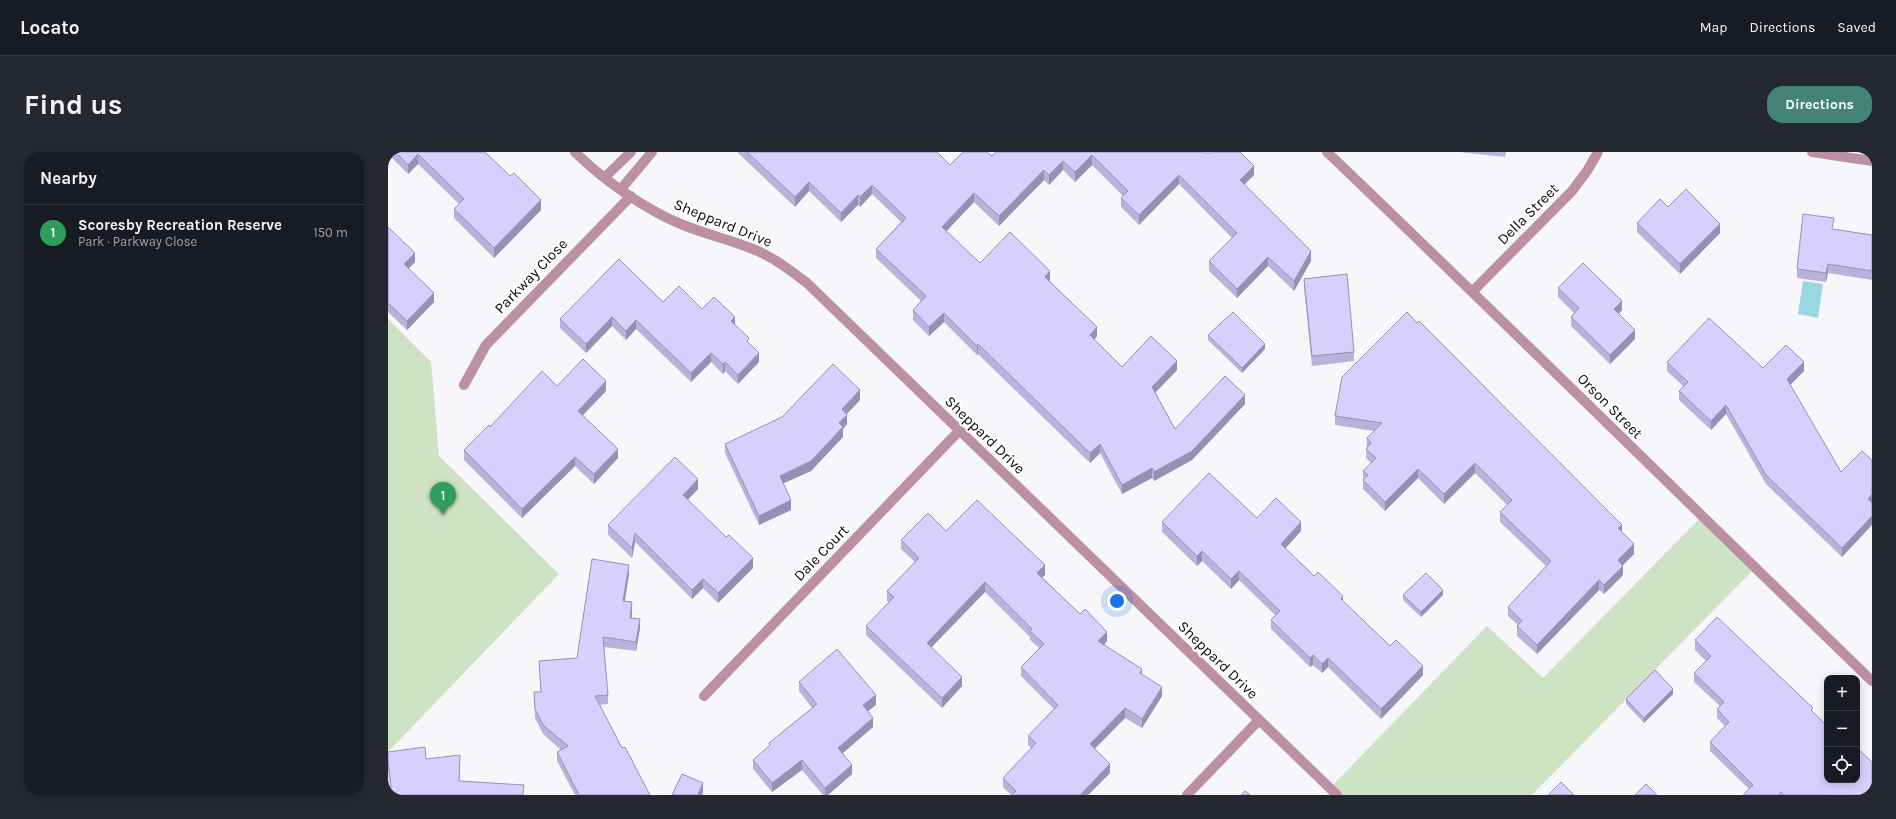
<!DOCTYPE html>
<html lang="en">
<head>
<meta charset="utf-8">
<style>
  :root { --surface:#171b24; --page:#242831; --text:#f1f3f6; --muted:#9ea1a6; --line:#363941; --accent:#438474 }
  body { margin:0; font-family:Karla,sans-serif; background:var(--page); color:var(--text) }
  .controls { position:absolute; right:12px; bottom:12px; display:grid; overflow:hidden; border-radius:8px; box-shadow:0 2px 10px #0003 }
  .controls button { width:36px; height:36px; display:grid; place-items:center; padding:0; border:0; border-bottom:1px solid var(--line); background:var(--surface); color:var(--text); font:20px sans-serif }
  .you { position:absolute; left:729px; top:449px; width:14px; height:14px; margin:-10px; border:3px solid #fff; border-radius:50%; background:#1a73e8; box-shadow:0 0 0 6px #1a73e833 }
  .badge { display:grid; place-items:center; width:26px; height:26px; border-radius:50%; background:var(--accent); color:#fff; font-size:13px; font-weight:700 }
  .pin { position:absolute; translate:-50% -33px; filter:drop-shadow(0 1px 2px #0008) }
  .pin::after { content:''; position:absolute; top:21px; width:14px; height:12px; background:inherit; clip-path:polygon(0 0,100% 0,50% 100%) }
  .list { margin:0; padding:0; list-style:none }
  h2 { display:flex; justify-content:space-between; align-items:center; height:52px; margin:0; padding:0 16px; font-size:17px }
  h2 small { font-size:13px; font-weight:400; color:var(--muted) }
  .list li { display:grid; grid-template-columns:26px 1fr auto; gap:12px; align-items:center; box-sizing:border-box; height:56px; padding:0 16px; border-top:1px solid var(--line) }
  .list b { display:block; font-size:15px; white-space:nowrap }
  .list p { margin:0; font-size:13px; white-space:nowrap; color:var(--muted) }
  .list em { font-size:13px; font-style:normal; color:var(--muted) }
  .icon { flex:none; width:22px; height:22px; fill:none; stroke:currentColor; stroke-width:2; stroke-linecap:round; stroke-linejoin:round }
  .map { position:relative; flex:none; width:1484px; height:643px; overflow:hidden; border-radius:16px }
  header { display:flex; align-items:center; gap:24px; box-sizing:border-box; height:56px; padding:0 20px; background:var(--surface); border-bottom:1px solid var(--line) }
  header strong { font-size:19px }
  nav { display:flex; gap:22px; margin-inline-start:auto; font-size:14px }
  .intro { display:flex; align-items:center; justify-content:space-between; box-sizing:border-box; height:96px; padding:0 24px }
  h1 { margin:0; font-size:28px }
  .button { padding:10px 18px; border-radius:16px; background:var(--accent); color:#fff; font-size:14px; font-weight:700 }
  main { display:flex; gap:24px; padding:0 24px }
  aside { flex:1; background:var(--surface); border-radius:16px; box-shadow:0 2px 10px #0003 }
  .map>svg:first-child { display:block }
</style>
</head>
<body>
<header>
<strong>Locato</strong>
<nav><a>Map</a><a>Directions</a><a>Saved</a></nav>
</header>
<div class="intro"><h1>Find us</h1><a class="button">Directions</a></div>
<main>
<aside>
<h2>Nearby<small></small></h2>
<ul class="list">
<li><span class="badge" style="background:#2e9e5b">1</span><div><b>Scoresby Recreation Reserve</b><p>Park · Parkway Close</p></div><em>150 m</em></li>
</ul>
</aside>
<div class="map">
<svg width="1484" height="643" viewBox="0 0 1484 643">
  <rect width="100%" height="100%" fill="#f7f7fb"/>
  <!-- green -->
  <path fill="#cee2c4" d="M 0,167 L 43,210 L 51,304 L 171,422 L 0,600 Z
    M 1313,365 L 1367,416 L 1144,643 L 949,643 L 942,636 L 1099,474 L 1155,526 Z"/>
  <!-- water -->
  <path fill="#9ad8e1" d="M 1415,129 L 1435,132 L 1430,166 L 1410,162 Z"/>
  <g fill="none" stroke-linecap="round" stroke-linejoin="round">
    <!-- minor -->
    <path stroke="#ba90a2" stroke-width="10" d="M 187,0 C 215,28 258,58 295,73 C 318,82 342,88 365,97 C 385,105 402,118 419,131 L 949,643
      M 939,0 C 1122,175 1302,353 1484,529
      M 1424,0 L 1484,9
      M 217,25 L 243,0
      M 233,37 L 264,0
      M 1085,139 L 1184,39 L 1199,19 L 1210,0
      M 76,233 L 98,193 L 243,44
      M 316,544 L 571,279
      M 799,643 L 871,568"/>
  </g>
  <!-- wall -->
  <path fill="#b9b2da" d="M 0,0 L 97,0 L 153,58 L 106,106 L 66,66 L 66,57 L 71,52 L 30,12 L 20,22 L 0,2 Z
    M 349,0 L 549,0 L 562,13 L 604,4 L 820,2 L 866,23 L 856,32 L 923,109 L 906,139 L 880,114 L 849,146 L 821,119 L 821,109 L 844,86 L 791,32 L 751,73 L 733,55 L 733,46 L 735,44 L 704,13 L 687,30 L 675,18 L 661,33 L 656,28 L 611,74 L 586,50 L 558,79 L 592,111 L 662,128 L 662,129 L 709,184 L 706,188 L 734,215 L 789,218 L 767,241 L 787,277 L 857,252 L 804,308 L 766,329 L 764,326 L 734,342 L 712,301 L 702,311 L 590,202 L 589,203 L 556,170 L 541,184 L 525,168 L 525,158 L 533,149 L 488,106 L 488,97 L 513,70 L 484,42 L 472,55 L 470,53 L 453,70 L 421,39 L 407,55 Z
    M 1071,0 L 1118,0 L 1117,5 Z
    M 1249,71 L 1332,81 L 1292,122 L 1249,80 Z
    M 0,75 L 27,110 L 21,116 L 46,150 L 19,178 L 0,160 Z
    M 1445,77 L 1484,83 L 1484,128 L 1440,121 L 1438,130 L 1409,126 L 1409,117 Z
    M 916,127 L 966,200 L 966,209 L 924,214 L 916,136 Z
    M 1170,136 L 1234,158 L 1231,162 L 1247,187 L 1222,212 L 1183,174 L 1183,165 L 1186,161 L 1170,145 Z
    M 275,150 L 314,157 L 347,173 L 361,191 L 371,210 L 350,232 L 337,219 L 335,222 L 323,210 L 303,230 L 248,177 L 238,188 L 224,174 L 198,201 L 172,176 L 172,167 Z
    M 820,183 L 877,197 L 854,221 L 820,188 Z
    M 1279,210 L 1416,219 L 1402,233 L 1453,320 L 1474,299 L 1454,405 L 1378,332 L 1338,262 L 1323,278 L 1291,248 L 1291,239 L 1296,235 L 1279,219 Z
    M 954,225 L 1234,380 L 1246,402 L 1235,413 L 1235,423 L 1216,442 L 1211,438 L 1149,502 L 1129,484 L 1129,474 L 1130,473 L 1120,464 L 1120,455 L 1158,414 L 1112,370 L 1112,360 L 1119,353 L 1087,321 L 1056,352 L 1030,326 L 997,359 L 975,337 L 975,319 L 983,311 L 978,306 L 979,286 L 986,279 L 947,273 L 947,264 Z
    M 218,239 L 195,263 L 230,306 L 206,332 L 187,314 L 134,366 L 76,308 L 76,298 L 102,275 Z
    M 472,248 L 459,262 L 459,272 L 455,277 L 455,285 L 423,319 L 395,331 L 403,358 L 371,373 L 337,301 L 337,292 Z
    M 310,337 L 299,348 L 365,416 L 330,451 L 315,436 L 304,447 L 247,390 L 244,406 L 220,383 L 220,373 Z
    M 869,366 L 913,379 L 897,396 L 926,424 L 955,449 L 1002,494 L 1035,523 L 993,567 L 940,515 L 934,521 L 925,513 L 922,515 L 883,477 L 883,468 L 887,463 L 851,428 L 843,437 L 814,409 L 809,414 L 774,380 L 774,370 Z
    M 558,379 L 657,423 L 654,425 L 719,489 L 716,493 L 754,523 L 774,544 L 754,576 L 737,566 L 707,597 L 722,621 L 700,643 L 623,643 L 615,635 L 615,626 L 643,596 L 640,593 L 640,584 L 666,557 L 633,524 L 633,515 L 651,496 L 642,488 L 642,485 L 597,440 L 543,495 L 574,534 L 554,556 L 478,483 L 478,474 L 501,450 L 499,449 L 499,439 L 527,410 L 513,397 L 513,388 Z
    M 241,422 L 237,449 L 244,460 L 244,466 L 252,476 L 248,499 L 216,495 L 220,543 L 220,552 L 211,553 L 234,596 L 262,643 L 187,643 L 169,609 L 169,600 L 173,598 L 155,582 L 147,566 L 146,540 L 153,540 L 151,509 L 189,506 Z
    M 1015,443 L 1055,443 L 1033,465 L 1015,448 Z
    M 1307,488 L 1425,560 L 1484,643 L 1355,643 L 1361,637 L 1322,599 L 1322,590 L 1337,574 L 1329,566 L 1329,557 L 1332,554 L 1306,530 L 1306,521 L 1318,509 L 1307,498 Z
    M 411,530 L 488,553 L 480,559 L 485,575 L 455,601 L 464,622 L 440,643 L 435,643 L 414,618 L 384,640 L 365,617 L 365,608 L 381,595 L 381,591 L 424,556 L 411,539 Z
    M 1285,542 L 1256,571 L 1238,552 L 1238,547 Z
    M 0,600 L 38,607 L 72,612 L 71,629 L 136,643 L 3,643 L 0,618 Z"/>
  <!-- shaded-wall -->
  <path fill="#9691b2" d="M 30,2 L 30,12 L 20,22 L 20,13 Z
    M 704,3 L 704,13 L 687,30 L 687,20 Z
    M 675,9 L 675,18 L 661,33 L 661,23 Z
    M 866,14 L 866,23 L 852,37 L 852,28 Z
    M 656,18 L 656,28 L 611,74 L 611,64 Z
    M 791,23 L 791,32 L 751,73 L 751,63 Z
    M 421,30 L 421,39 L 407,55 L 407,45 Z
    M 484,33 L 484,42 L 472,55 L 472,45 Z
    M 586,41 L 586,50 L 554,84 L 554,75 Z
    M 470,43 L 470,53 L 453,70 L 453,61 Z
    M 153,48 L 153,58 L 106,106 L 106,96 Z
    M 1332,72 L 1332,81 L 1292,122 L 1292,112 Z
    M 923,99 L 923,109 L 906,139 L 906,129 Z
    M 27,101 L 27,110 L 16,121 L 16,112 Z
    M 880,105 L 880,114 L 849,146 L 849,137 Z
    M 1440,112 L 1440,121 L 1438,130 L 1438,121 Z
    M 662,119 L 662,128 L 657,134 L 657,125 Z
    M 46,141 L 46,150 L 19,178 L 19,169 Z
    M 1234,149 L 1234,158 L 1226,166 L 1226,157 Z
    M 556,161 L 556,170 L 541,184 L 541,175 Z
    M 224,165 L 224,174 L 198,201 L 198,192 Z
    M 347,165 L 347,174 L 343,169 Z
    M 248,168 L 248,177 L 238,188 L 238,179 Z
    M 709,175 L 709,184 L 702,192 L 702,183 Z
    M 1247,178 L 1247,187 L 1222,212 L 1222,203 Z
    M 590,192 L 590,202 L 589,203 L 589,194 Z
    M 877,192 L 877,197 L 854,221 L 854,216 Z
    M 323,201 L 323,210 L 303,230 L 303,221 Z
    M 371,201 L 371,210 L 350,232 L 350,223 Z
    M 789,209 L 789,218 L 764,244 L 764,235 Z
    M 337,210 L 337,219 L 335,222 L 335,212 Z
    M 1416,210 L 1416,219 L 1399,236 L 1399,227 Z
    M 218,229 L 218,239 L 190,268 L 190,259 Z
    M 472,238 L 472,248 L 454,267 L 454,257 Z
    M 857,243 L 857,252 L 804,308 L 766,329 L 766,320 Z
    M 1338,253 L 1338,262 L 1323,278 L 1323,269 Z
    M 459,263 L 459,272 L 455,277 L 455,285 L 423,319 L 392,333 L 392,324 L 451,271 Z
    M 712,292 L 712,301 L 702,311 L 702,301 Z
    M 230,297 L 230,306 L 206,332 L 206,322 Z
    M 187,305 L 187,314 L 134,366 L 134,357 Z
    M 1087,311 L 1087,321 L 1056,352 L 1056,342 Z
    M 764,316 L 764,326 L 734,342 L 734,333 Z
    M 1030,317 L 1030,326 L 997,359 L 997,350 Z
    M 310,327 L 310,337 L 295,353 L 295,343 Z
    M 1484,342 L 1484,351 L 1480,347 Z
    M 403,348 L 403,358 L 371,373 L 371,364 Z
    M 1484,364 L 1484,373 L 1454,405 L 1454,396 Z
    M 913,370 L 913,379 L 893,401 L 893,392 Z
    M 1234,373 L 1234,382 L 1230,376 Z
    M 247,381 L 247,390 L 244,406 L 244,396 Z
    M 1246,392 L 1246,402 L 1230,418 L 1230,408 Z
    M 814,399 L 814,409 L 809,414 L 809,404 Z
    M 365,406 L 365,416 L 330,451 L 330,441 Z
    M 241,413 L 241,422 L 235,459 L 235,449 Z
    M 657,413 L 657,423 L 649,430 L 649,421 Z
    M 1235,414 L 1235,423 L 1216,442 L 1216,433 Z
    M 851,419 L 851,428 L 843,437 L 843,427 Z
    M 315,427 L 315,436 L 304,447 L 304,438 Z
    M 1211,428 L 1211,438 L 1149,502 L 1149,493 Z
    M 597,430 L 597,440 L 539,500 L 539,491 Z
    M 1055,438 L 1055,443 L 1033,465 L 1033,460 Z
    M 955,444 L 955,453 L 953,447 Z
    M 244,450 L 244,460 L 242,475 L 242,466 Z
    M 252,467 L 252,476 L 248,499 L 248,490 Z
    M 719,480 L 719,489 L 710,499 L 710,489 Z
    M 925,503 L 925,513 L 922,515 L 922,506 Z
    M 940,506 L 940,515 L 934,521 L 934,512 Z
    M 1035,514 L 1035,523 L 993,567 L 993,557 Z
    M 754,517 L 754,526 L 752,521 Z
    M 574,525 L 574,534 L 554,556 L 554,546 Z
    M 774,535 L 774,544 L 754,576 L 754,567 Z
    M 1285,537 L 1285,542 L 1256,571 L 1256,566 Z
    M 488,543 L 488,553 L 475,563 L 475,553 Z
    M 737,556 L 737,566 L 702,601 L 702,592 Z
    M 485,566 L 485,575 L 450,605 L 450,596 Z
    M 72,603 L 72,612 L 71,639 L 71,629 Z
    M 414,608 L 414,618 L 384,640 L 384,631 Z
    M 722,612 L 722,621 L 700,643 L 692,643 Z
    M 464,613 L 464,622 L 440,643 L 437,643 L 437,636 Z
    M 315,631 L 315,641 L 314,643 L 310,643 Z"/>
  <!-- building -->
  <path fill="#d7cffe" stroke="#9691b2" d="M 8,0 L 97,0 L 122,24 L 126,21 L 153,48 L 106,96 L 66,57 L 76,47 L 30,2 L 20,13 Z
    M 359,0 L 549,0 L 562,13 L 575,0 L 599,0 L 604,4 L 608,0 L 818,0 L 820,2 L 822,0 L 852,0 L 866,14 L 852,28 L 923,99 L 906,129 L 880,105 L 849,137 L 821,109 L 849,81 L 791,23 L 751,63 L 733,46 L 740,39 L 704,3 L 687,20 L 675,9 L 661,23 L 656,18 L 611,64 L 586,41 L 554,75 L 592,111 L 622,80 L 662,119 L 657,125 L 709,175 L 702,183 L 734,215 L 763,184 L 789,209 L 764,235 L 787,277 L 837,224 L 857,243 L 804,299 L 766,320 L 764,316 L 734,333 L 712,292 L 702,301 L 590,192 L 589,194 L 556,161 L 541,175 L 525,158 L 538,144 L 488,97 L 518,66 L 484,33 L 472,45 L 470,43 L 453,61 L 421,30 L 407,45 Z
    M 1298,37 L 1332,72 L 1292,112 L 1249,71 L 1272,47 L 1280,55 Z
    M 1415,62 L 1446,66 L 1444,77 L 1484,83 L 1484,119 L 1440,112 L 1438,121 L 1409,117 Z
    M 0,75 L 27,101 L 16,112 L 46,141 L 19,169 L 0,151 Z
    M 231,107 L 275,150 L 291,134 L 314,157 L 326,145 L 347,165 L 343,169 L 361,186 L 359,189 L 371,201 L 350,223 L 337,210 L 335,212 L 323,201 L 303,221 L 248,168 L 238,179 L 224,165 L 198,192 L 172,167 Z
    M 1195,111 L 1234,149 L 1226,157 L 1247,178 L 1222,203 L 1183,165 L 1191,156 L 1170,136 Z
    M 959,122 L 966,200 L 924,204 L 916,127 Z
    M 845,160 L 877,192 L 854,216 L 820,183 Z
    M 1019,160 L 1029,171 L 1031,169 L 1234,373 L 1230,376 L 1246,392 L 1230,408 L 1235,414 L 1216,433 L 1211,428 L 1149,493 L 1129,474 L 1134,469 L 1120,455 L 1163,409 L 1112,360 L 1124,348 L 1087,311 L 1056,342 L 1030,317 L 997,350 L 975,328 L 980,323 L 975,319 L 988,306 L 978,297 L 983,291 L 979,286 L 994,271 L 947,264 L 954,225 Z
    M 1321,166 L 1375,216 L 1398,193 L 1416,210 L 1399,227 L 1453,320 L 1474,299 L 1484,308 L 1484,342 L 1480,347 L 1484,351 L 1484,364 L 1454,396 L 1378,323 L 1338,253 L 1323,269 L 1291,239 L 1300,230 L 1279,210 Z
    M 195,207 L 218,229 L 190,259 L 230,297 L 206,322 L 187,305 L 134,357 L 76,298 L 101,273 L 102,275 L 154,219 L 169,234 Z
    M 445,212 L 472,238 L 454,257 L 459,263 L 451,271 L 455,275 L 423,309 L 392,324 L 403,348 L 371,364 L 337,292 L 394,265 Z
    M 287,305 L 310,327 L 295,343 L 338,385 L 341,383 L 365,406 L 330,441 L 315,427 L 304,438 L 247,381 L 244,396 L 220,373 Z
    M 821,321 L 869,366 L 888,346 L 913,370 L 893,392 L 926,424 L 930,420 L 955,444 L 953,447 L 1002,494 L 1008,488 L 1035,514 L 993,557 L 940,506 L 934,512 L 925,503 L 922,506 L 883,468 L 892,459 L 851,419 L 843,427 L 814,399 L 809,404 L 774,370 Z
    M 589,348 L 657,413 L 649,421 L 692,462 L 697,457 L 719,480 L 710,489 L 754,517 L 752,521 L 774,535 L 754,567 L 737,556 L 702,592 L 722,612 L 692,643 L 624,643 L 628,639 L 615,626 L 648,591 L 640,584 L 670,553 L 633,515 L 656,492 L 642,479 L 644,477 L 597,430 L 539,491 L 574,525 L 554,546 L 478,474 L 506,445 L 499,439 L 531,406 L 513,388 L 540,361 L 558,379 Z
    M 204,407 L 241,413 L 235,449 L 244,450 L 242,466 L 252,467 L 248,490 L 215,485 L 220,543 L 207,544 L 234,596 L 237,595 L 262,643 L 191,643 L 169,600 L 180,594 L 155,573 L 147,557 L 146,540 L 153,540 L 151,509 L 189,506 Z
    M 1038,421 L 1055,438 L 1033,460 L 1015,443 Z
    M 1329,465 L 1425,556 L 1423,558 L 1439,574 L 1439,628 L 1469,628 L 1469,596 L 1484,610 L 1484,643 L 1396,643 L 1393,640 L 1391,643 L 1355,643 L 1365,633 L 1322,590 L 1341,570 L 1329,557 L 1336,550 L 1306,521 L 1323,504 L 1307,488 Z
    M 449,497 L 488,543 L 475,553 L 485,566 L 450,596 L 464,613 L 437,636 L 414,608 L 384,631 L 365,608 L 382,593 L 381,591 L 429,552 L 411,530 Z
    M 1267,518 L 1285,537 L 1256,566 L 1238,547 Z
    M 37,595 L 38,607 L 72,603 L 71,629 L 136,633 L 135,643 L 4,643 L 0,608 L 0,600 Z
    M 294,622 L 315,631 L 310,642 L 312,643 L 284,643 Z
    M 1173,630 L 1186,643 L 1160,643 Z
    M 1258,632 L 1269,643 L 1247,643 Z
    M 857,639 L 862,643 L 853,643 Z"/>
  <g text-anchor="middle" dominant-baseline="central" stroke-width="4" stroke-linejoin="round" paint-order="stroke">
    <!-- street labels -->
    <g font-size="15" fill="#0c0c0d" stroke="#fff">
      <text transform="translate(1140 62) rotate(-45)">Della Street</text>
      <text transform="translate(335 71) rotate(22)">Sheppard Drive</text>
      <text transform="translate(143 124) rotate(-46)">Parkway Close</text>
      <text transform="translate(1222 254) rotate(45)">Orson Street</text>
      <text transform="translate(597 283) rotate(44)">Sheppard Drive</text>
      <text transform="translate(433 401) rotate(-46)">Dale Court</text>
      <text transform="translate(830 508) rotate(44)">Sheppard Drive</text>
    </g>
  </g>
</svg>
<div class="controls">
<button>+</button>
<button>−</button>
<button><svg class="icon" aria-label="locate" viewBox="0 0 24 24"><circle cx="12" cy="12" r="6"/><path d="M12 2v4M12 18v4M2 12h4M18 12h4"/></svg></button>
</div>
<div class="you"></div>
<div class="pin badge" style="left:55px;top:363px;background:#2e9e5b">1</div>
</div>
</main>
</body>
</html>
